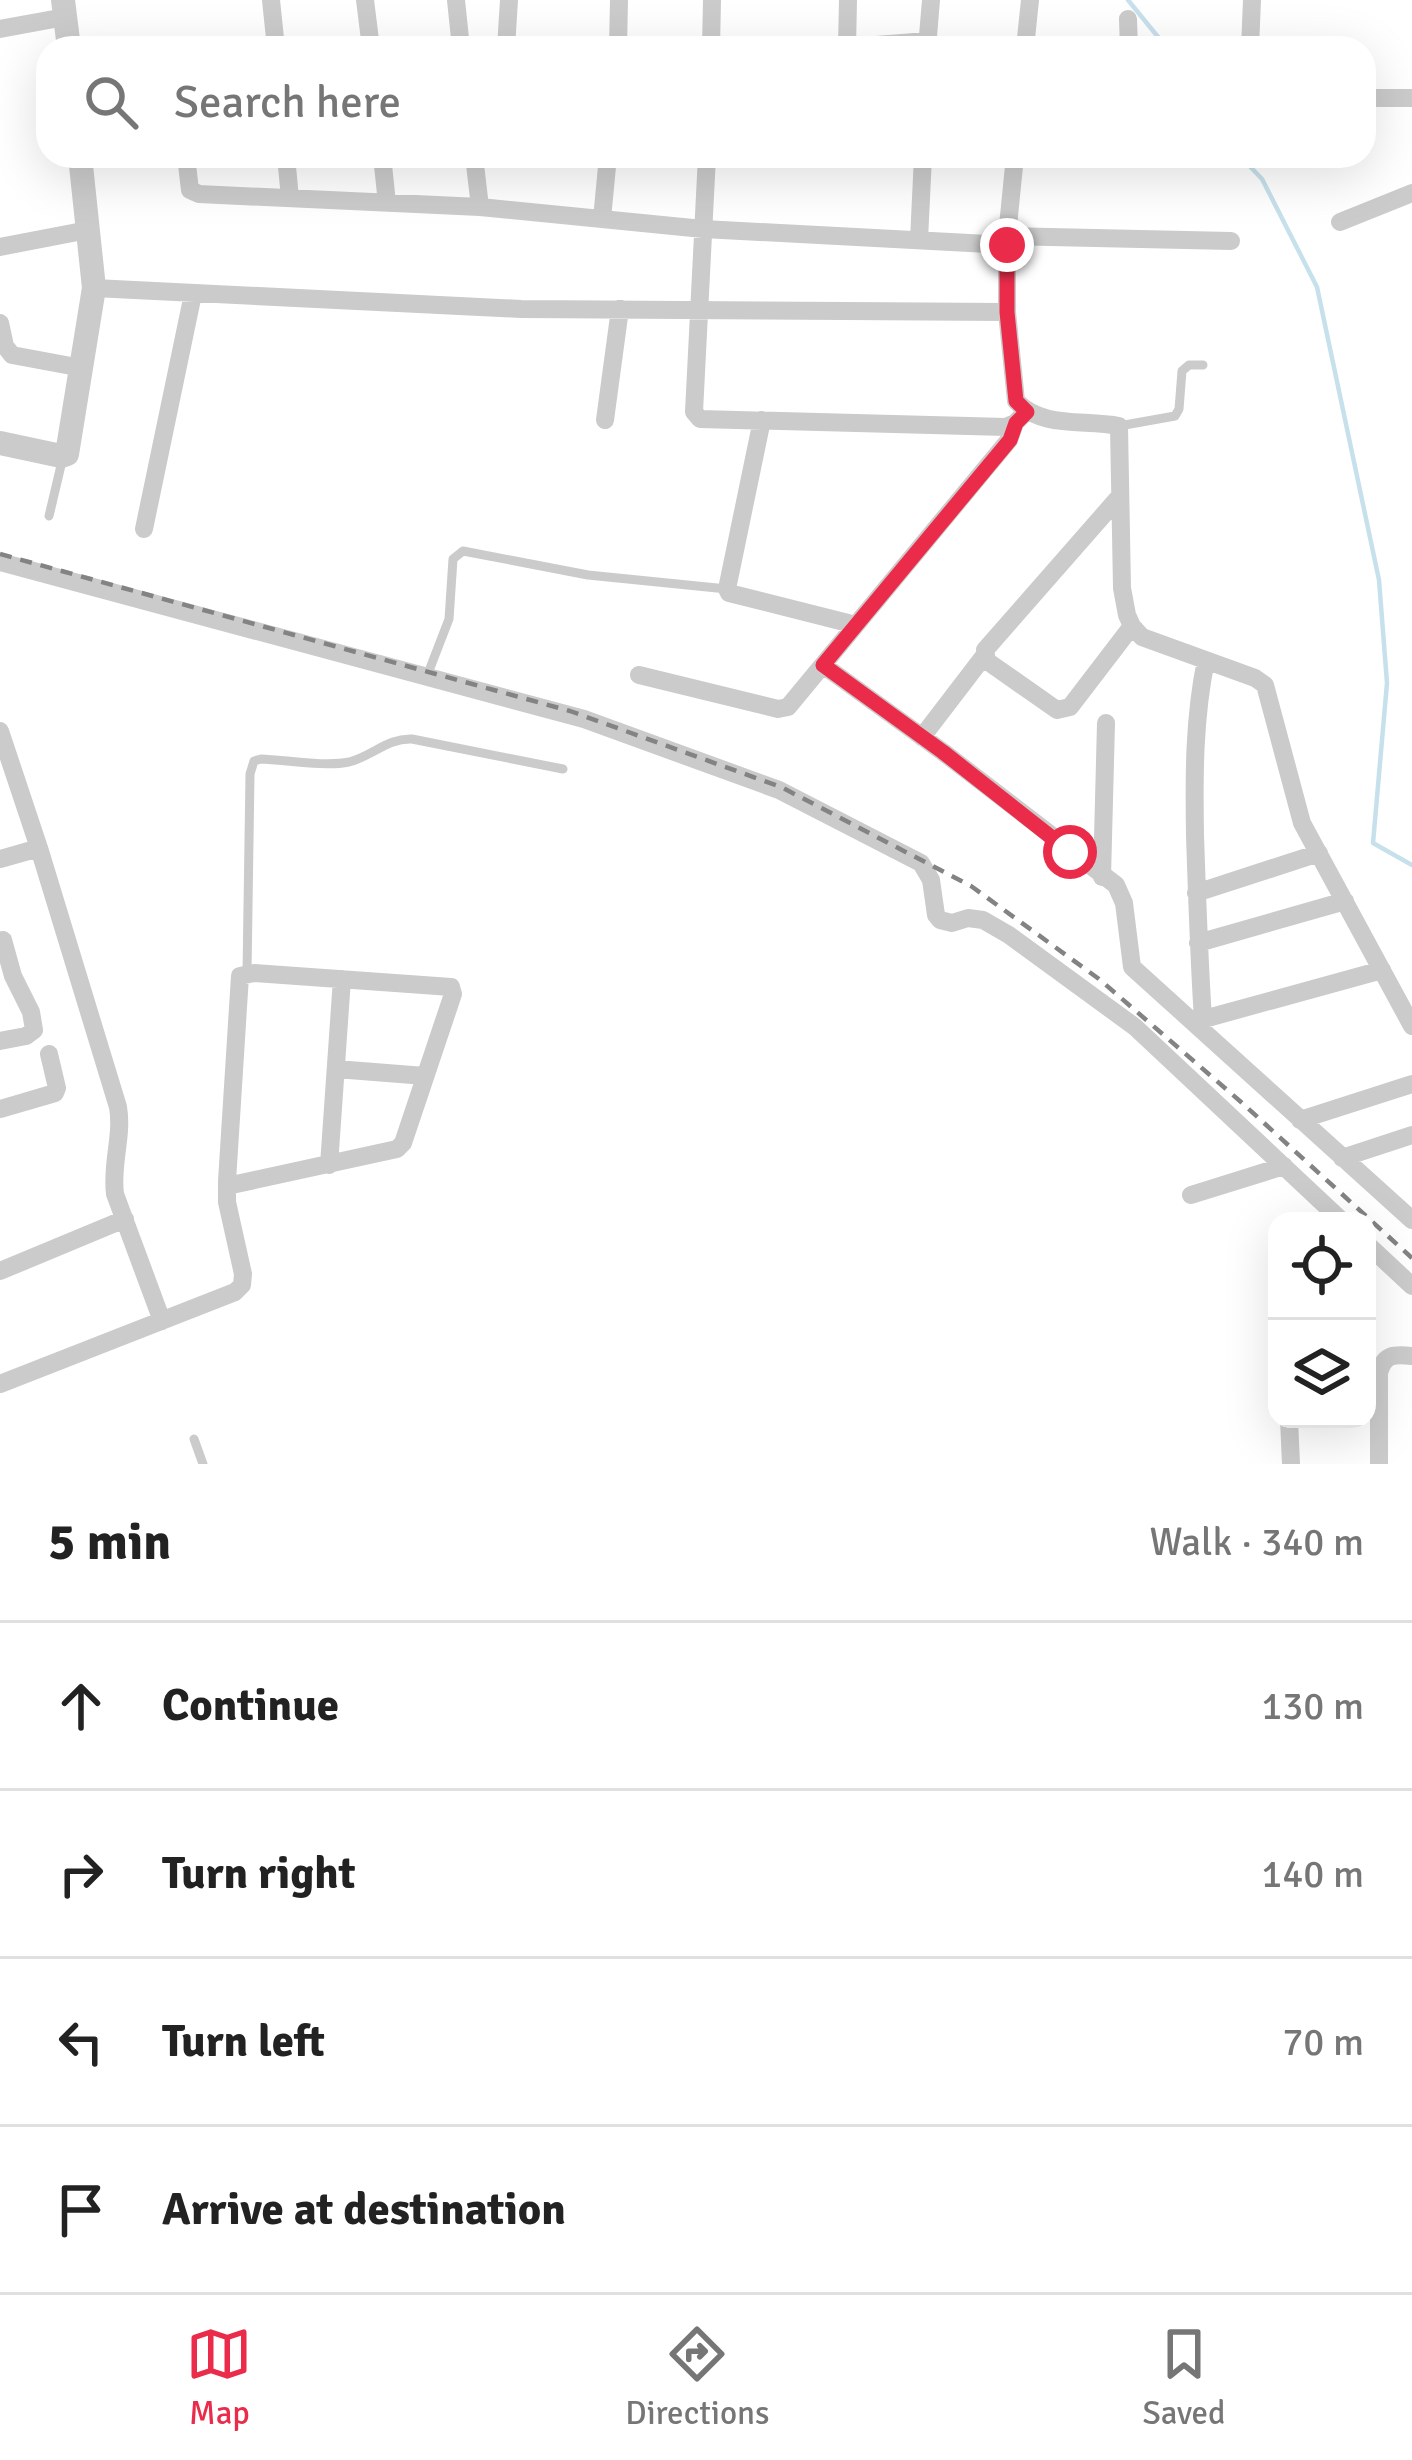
<!DOCTYPE html>
<html lang="en">
<head>
<meta charset="utf-8">
<style>
  :root { --surface:#fff; --page:#f6f6f6; --text:#222; --muted:#767676; --line:#e0e0e0; --accent:#ea2c4a }
  body { margin:0; font-family:Signika,sans-serif; background:var(--page); color:var(--text) }
  .controls { position:absolute; right:36px; bottom:36px; display:grid; overflow:hidden; border-radius:24px; box-shadow:0 12px 48px #0002 }
  .controls button { width:108px; height:108px; display:grid; place-items:center; padding:0; border:0; border-bottom:3px solid var(--line); background:var(--surface); color:var(--text); font:60px sans-serif }
  .stop { position:absolute; width:36px; height:36px; margin:-27px; border:9px solid #ea2c4a; border-radius:50%; background:#fff }
  .stop.end { background:#ea2c4a; border-color:#fff; box-shadow:0 3px 12px #0008 }
  .list { margin:0; padding:0; list-style:none }
  h2 { display:flex; justify-content:space-between; align-items:center; height:156px; margin:0; padding:0 48px; font-size:51px }
  h2 small { font-size:39px; font-weight:400; color:var(--muted) }
  .list li { display:grid; grid-template-columns:78px 1fr auto; gap:36px; align-items:center; box-sizing:border-box; height:168px; padding:0 48px; border-top:3px solid var(--line) }
  .list b { display:block; font-size:45px; white-space:nowrap }
  .list em { font-size:39px; font-style:normal; color:var(--muted) }
  .icon { flex:none; width:66px; height:66px; fill:none; stroke:currentColor; stroke-width:2; stroke-linecap:round; stroke-linejoin:round }
  .map { position:relative; flex:none; width:1412px; height:1464px; overflow:hidden }
  .search { position:absolute; background:var(--surface); box-shadow:0 12px 48px #0002; left:36px; right:36px; top:36px; height:132px; display:flex; align-items:center; gap:30px; box-sizing:border-box; padding:0 42px; border-radius:36px; color:var(--muted); font-size:45px }
  .sheet { height:828px; background:var(--surface) }
  nav { display:flex; justify-content:space-around; align-items:center; box-sizing:border-box; height:168px; border-top:3px solid var(--line); background:var(--surface); font-size:33px; color:var(--muted) }
  nav a { display:grid; justify-items:center; gap:6px }
  nav .on { color:var(--accent) }
  .map>svg:first-child { display:block }
</style>
</head>
<body>
<div class="map">
<svg width="1412" height="1464" viewBox="0 0 1412 1464">
  <rect width="100%" height="100%" fill="#fff"/>
  <g fill="none" stroke-linecap="round" stroke-linejoin="round">
    <!-- stream -->
    <path stroke="#c7e1ec" stroke-width="4.5" d="M 1128,0 L 1167,48
      M 1240,156 L 1262,179 L 1317,287 L 1379,580 L 1387,683 L 1373,843 L 1412,865"/>
    <!-- service -->
    <path stroke="#cbcbcb" stroke-width="9" d="M 1119,426 L 1175,416 L 1179,409 L 1182,371 L 1189,365 L 1203,365
      M 49,516 L 63,457
      M 427,676 L 449,619 L 453,559 L 463,551 L 588,575 L 727,589
      M 247,973 L 250,774 L 254,761 L 261,759 C 286,760 325,767 349,762 C 373,756 387,738 412,739 L 563,769
      M 194,1439 L 203,1464"/>
    <!-- minor -->
    <path stroke="#cbcbcb" stroke-width="18" d="M 271,0 L 276,48
      M 365,0 L 371,48
      M 456,0 L 461,48
      M 1128,19 L 1129,48
      M 0,29 L 65,17
      M 461,46 L 502,48
      M 847,47 L 848,0
      M 506,48 L 509,0
      M 618,48 L 619,0
      M 711,48 L 712,0
      M 838,48 L 927,41
      M 927,48 L 931,0
      M 1025,48 L 1030,0
      M 1250,48 L 1252,0
      M 1364,98 L 1412,98
      M 186,156 L 190,190 L 199,194 L 480,207 L 703,229 L 1007,245
      M 286,156 L 290,198
      M 382,156 L 387,203
      M 474,156 L 480,207
      M 707,156 L 694,412 L 700,419 L 1006,427 L 1015,423 L 1026,412
      M 1015,156 L 1007,236 L 1007,312 L 1016,401 C 1043,429 1083,419 1119,426 L 1122,588 L 1127,615 L 1132,626 L 1142,637 L 1255,678 L 1265,685 L 1302,823 L 1412,1026
      M 602,219 L 608,156
      M 1340,222 L 1412,193
      M 1007,236 L 1231,241
      M 919,240 L 923,156
      M 0,247 L 88,230
      M 94,288 L 521,309 L 1007,312
      M 0,323 L 5,346 L 12,355 L 82,368
      M 605,420 L 620,309
      M 762,420 L 727,589 L 729,593 L 856,625
      M 1120,496 L 985,650 L 987,661 L 1057,710 L 1070,707 L 1132,626
      M 144,529 L 193,294
      M 0,562 L 584,719 L 779,790 L 921,863 L 931,880 L 936,915 L 940,920 L 952,923 L 968,918 L 983,920 L 1009,935 L 1135,1027 L 1342,1221
      M 823,665 L 943,752 L 1116,885 L 1124,903 L 1132,967 L 1412,1220
      M 639,675 L 778,709 L 788,707 L 1009,440 L 1015,423
      M 0,731 L 39,848 L 0,859
      M 922,737 L 984,656
      M 39,848 L 118,1107 C 123,1136 111,1164 115,1194 L 162,1321
      M 1102,877 L 1106,723
      M 1196,893 L 1319,853
      M 1198,943 L 1345,901
      M 1203,1019 C 1199,958 1197,896 1195,835 C 1194,775 1194,718 1206,660
      M 1193,1022 L 1382,970
      M 0,1041 L 26,1036 L 34,1030 L 31,1012 L 13,976 L 3,940
      M 336,1069 L 425,1076
      M 0,1109 L 55,1093 L 57,1088 L 49,1054
      M 1300,1120 L 1412,1084
      M 1342,1158 L 1412,1135
      M 329,1165 L 342,979
      M 1191,1195 L 1284,1166
      M 1367,1244 L 1412,1286
      M 0,1271 L 125,1219
      M 0,1384 L 235,1292 L 242,1285 L 243,1274 L 227,1202 L 227,1181 L 240,976 L 254,973 L 451,987 L 453,994 L 403,1143 L 397,1149 L 227,1186
      M 1289,1419 L 1291,1464
      M 1379,1464 L 1379,1373 C 1384,1354 1394,1354 1412,1356"/>
    <!-- tertiary -->
    <path stroke="#cbcbcb" stroke-width="24" d="M 63,0 L 69,48
      M 0,443 L 61,456 L 67,454 L 94,288 L 80,156"/>
    <!-- rail -->
    <path stroke="#838383" stroke-width="4.5" stroke-dasharray="12 9" stroke-linecap="butt" d="M 0,554 L 570,711 L 781,787 L 971,886 L 1099,979 L 1241,1102 L 1412,1258"/>
  </g>
  <g fill="none" stroke-linecap="round" stroke-linejoin="round">
    <!-- route -->
    <path stroke="#ea2c4a" stroke-width="15" d="M 1007,245 L 1007,312 L 1016,401 L 1027,412 L 1016,423 L 1010,440 L 823,665 L 943,752 L 1070,852"/>
  </g>
</svg>
<div class="controls">
<button><svg class="icon" aria-label="locate" viewBox="0 0 24 24"><circle cx="12" cy="12" r="6"/><path d="M12 2v4M12 18v4M2 12h4M18 12h4"/></svg></button>
<button><svg class="icon" aria-label="layers" viewBox="0 0 24 24"><path d="M12 4l9 5-9 5-9-5zM3 14l9 5 9-5"/></svg></button>
</div>
<div class="stop" style="left:1070px;top:852px"></div>
<div class="stop end" style="left:1007px;top:245px"></div>
<div class="search"><svg class="icon" aria-label="search" viewBox="0 0 24 24"><circle cx="10" cy="10" r="6"/><path d="M15 15l6 6"/></svg>Search here</div>
</div>
<section class="sheet">
<h2>5 min<small>Walk · 340 m</small></h2>
<ul class="list">
<li><svg class="icon" aria-label="ahead" viewBox="0 0 24 24"><path d="M12 20V5M6 11l6-6 6 6"/></svg><div><b>Continue</b></div><em>130 m</em></li>
<li><svg class="icon" aria-label="right" viewBox="0 0 24 24"><path d="M7 20v-9h11M14 6l5 5-5 5"/></svg><div><b>Turn right</b></div><em>140 m</em></li>
<li><svg class="icon" aria-label="left" viewBox="0 0 24 24"><path d="M17 20v-9H6M10 6l-5 5 5 5"/></svg><div><b>Turn left</b></div><em>70 m</em></li>
<li><svg class="icon" aria-label="arrive" viewBox="0 0 24 24"><path d="M6 21V4h12l-3 4 3 4H6"/></svg><div><b>Arrive at destination</b></div></li>
</ul>
</section>
<nav>
<a class="on"><svg class="icon" aria-label="map" viewBox="0 0 24 24"><path d="M3 6l6-2 6 2 6-2v14l-6 2-6-2-6 2zM9 4v14M15 6v14"/></svg>Map</a>
<a><svg class="icon" aria-label="directions" viewBox="0 0 24 24"><path d="M12 3l9 9-9 9-9-9zM9 14v-3h6M13 9l2 2-2 2"/></svg>Directions</a>
<a><svg class="icon" aria-label="saved" viewBox="0 0 24 24"><path d="M7 4h10v16l-5-4-5 4z"/></svg>Saved</a>
</nav>
</body>
</html>
